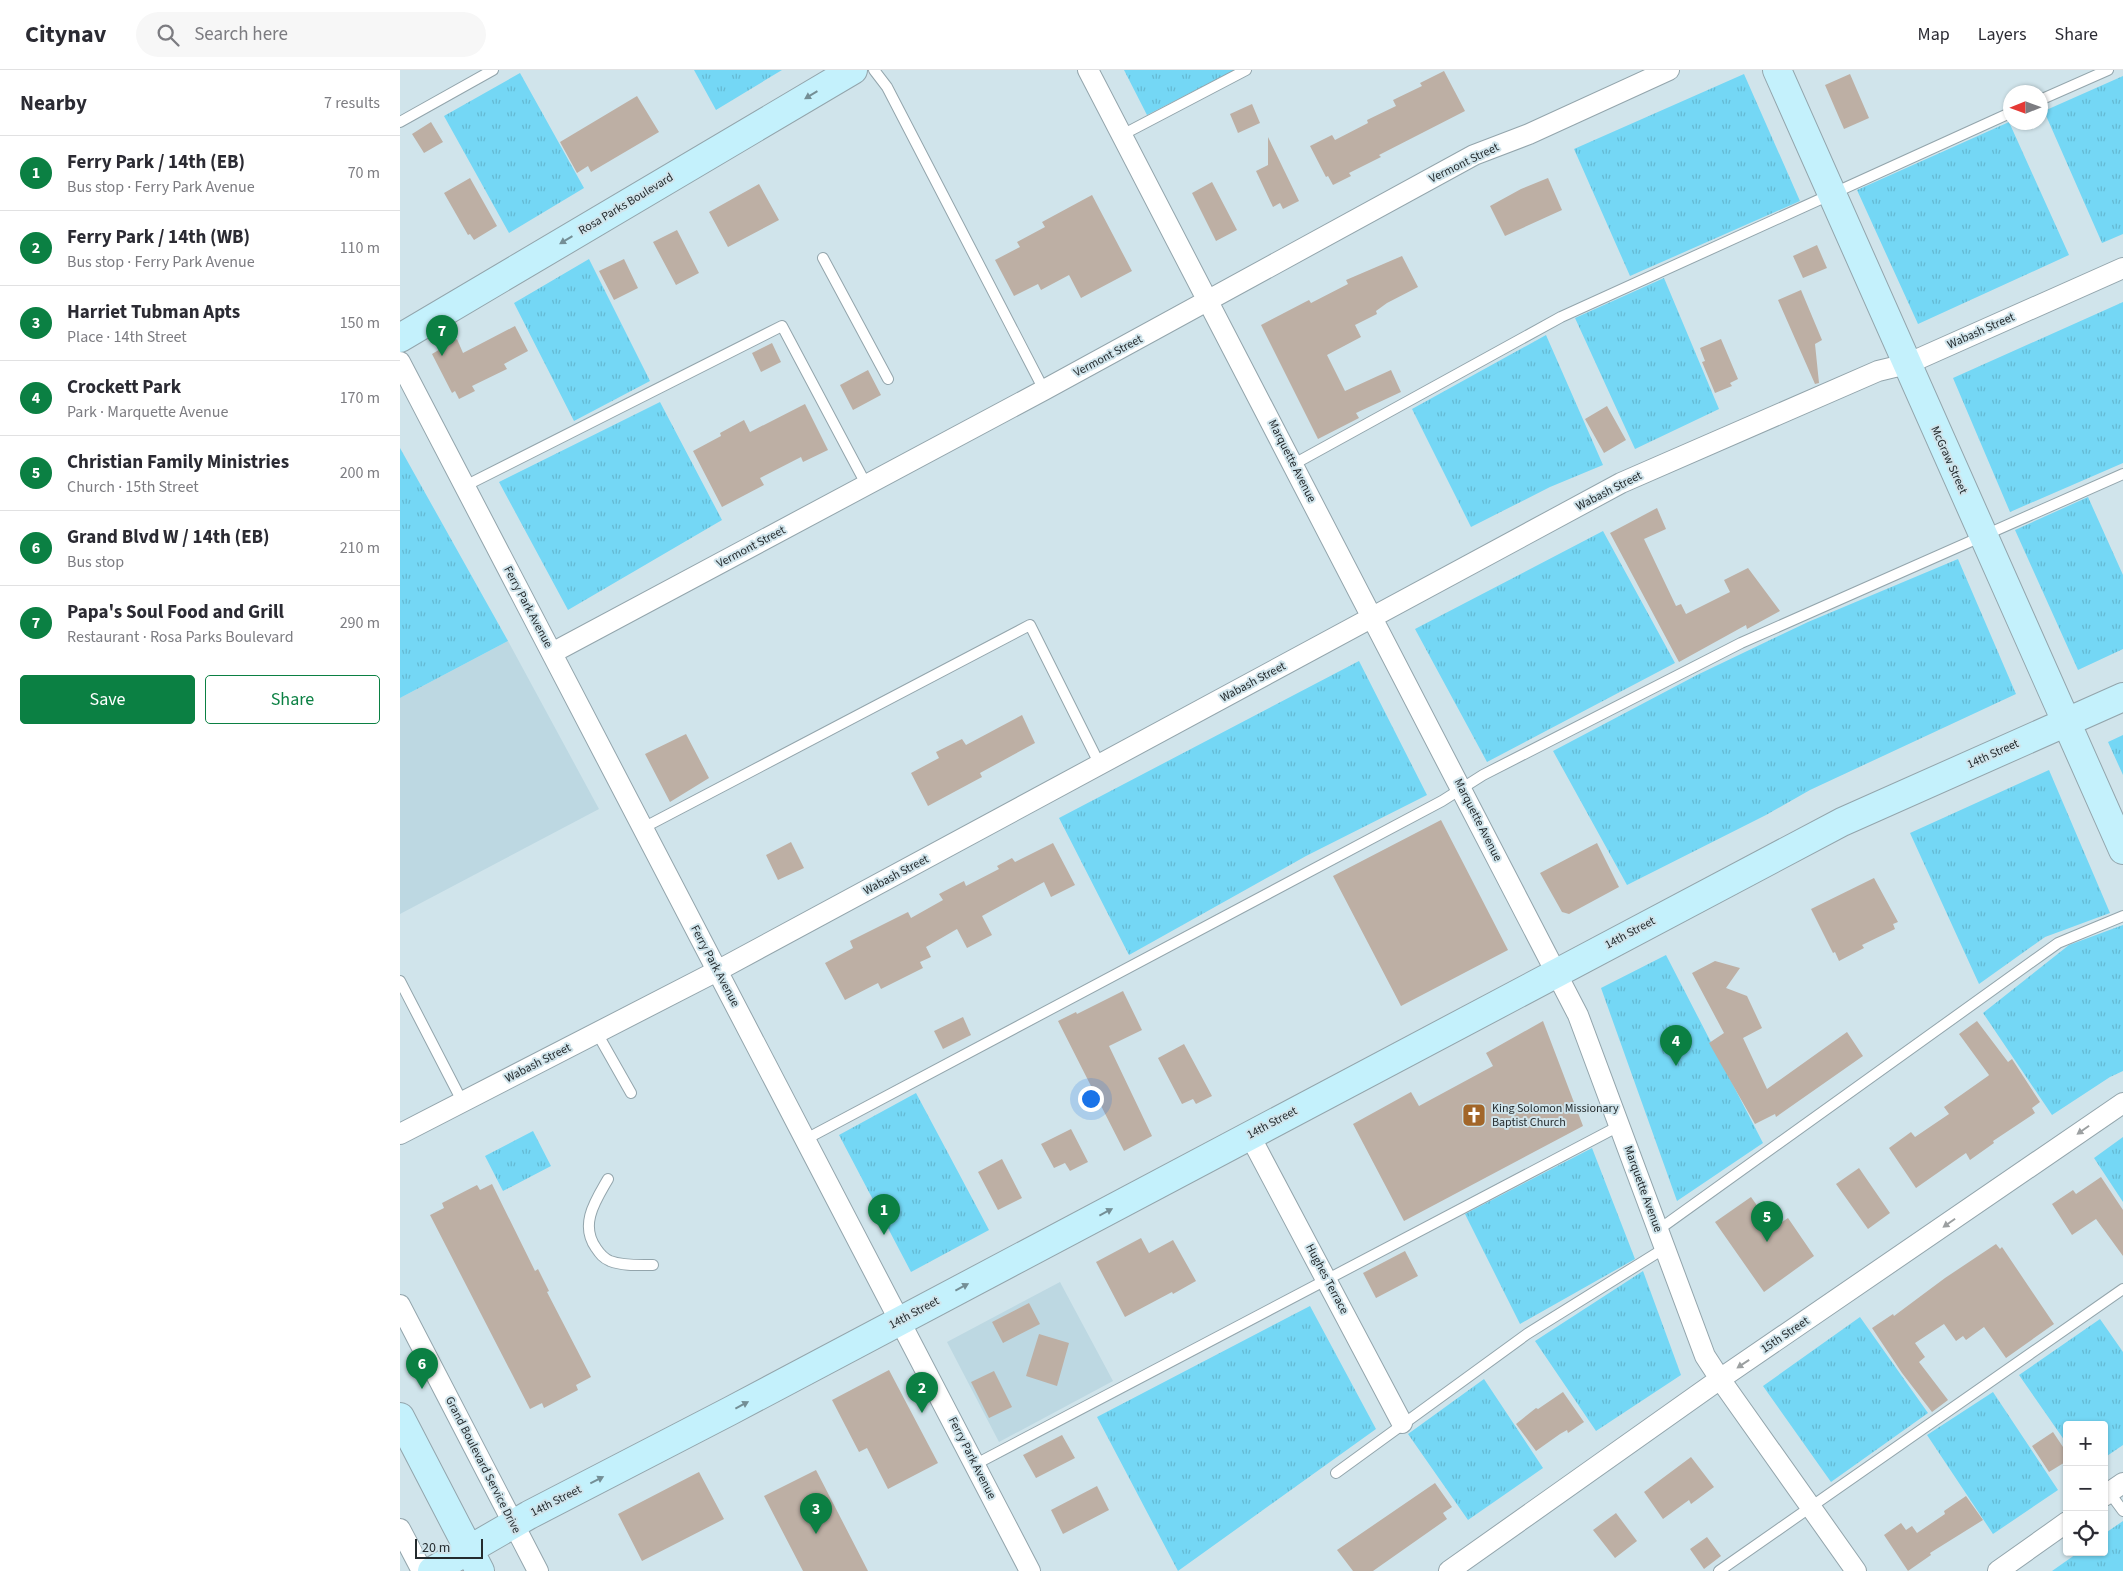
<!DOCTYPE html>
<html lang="en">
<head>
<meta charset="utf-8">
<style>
  :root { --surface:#fff; --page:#f7f7f7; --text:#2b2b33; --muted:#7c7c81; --line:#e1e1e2; --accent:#0b8043 }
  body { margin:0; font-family:"Source Sans 3",sans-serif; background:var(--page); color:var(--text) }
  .controls { position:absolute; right:15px; bottom:15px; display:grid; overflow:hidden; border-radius:5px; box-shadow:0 1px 4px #0004 }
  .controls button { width:45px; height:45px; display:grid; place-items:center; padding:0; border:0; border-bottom:1px solid var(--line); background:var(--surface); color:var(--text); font:25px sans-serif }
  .compass { position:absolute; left:1603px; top:15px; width:45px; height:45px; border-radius:50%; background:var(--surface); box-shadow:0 1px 4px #0004; rotate:269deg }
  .scale { position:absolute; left:15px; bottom:12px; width:68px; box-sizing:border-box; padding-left:5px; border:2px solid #242b2e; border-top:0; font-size:14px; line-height:18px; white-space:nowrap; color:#242b2e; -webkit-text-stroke:4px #d0e4eb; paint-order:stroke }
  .you { position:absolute; left:690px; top:1028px; width:18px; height:18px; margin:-12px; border:4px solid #fff; border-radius:50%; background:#1a73e8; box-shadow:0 0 0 8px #1a73e833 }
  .badge { display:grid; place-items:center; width:32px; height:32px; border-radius:50%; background:var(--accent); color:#fff; font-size:16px; font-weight:700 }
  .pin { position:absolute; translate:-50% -41px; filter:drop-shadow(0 1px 2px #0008) }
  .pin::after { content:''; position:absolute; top:26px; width:18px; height:15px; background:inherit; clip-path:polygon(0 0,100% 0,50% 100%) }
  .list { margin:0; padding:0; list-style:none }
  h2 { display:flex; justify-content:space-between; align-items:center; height:65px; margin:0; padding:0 20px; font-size:21px }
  h2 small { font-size:16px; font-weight:400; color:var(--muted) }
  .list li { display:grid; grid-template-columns:32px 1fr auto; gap:15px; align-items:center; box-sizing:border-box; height:75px; padding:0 20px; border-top:1px solid var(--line) }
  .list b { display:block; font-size:19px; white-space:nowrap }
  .list p { margin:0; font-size:16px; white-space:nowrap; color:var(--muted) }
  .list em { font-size:16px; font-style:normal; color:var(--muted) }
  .actions { display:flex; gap:10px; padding:15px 20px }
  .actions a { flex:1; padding:11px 0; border:1px solid var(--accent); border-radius:5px; text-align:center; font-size:18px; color:var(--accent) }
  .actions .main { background:var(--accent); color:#fff }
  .icon { flex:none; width:28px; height:28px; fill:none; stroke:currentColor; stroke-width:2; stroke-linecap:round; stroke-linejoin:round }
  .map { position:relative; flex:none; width:1723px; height:1501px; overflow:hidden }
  header { display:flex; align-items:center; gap:30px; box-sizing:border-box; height:70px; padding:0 25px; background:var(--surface); border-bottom:1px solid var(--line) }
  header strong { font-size:24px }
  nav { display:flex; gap:28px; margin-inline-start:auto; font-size:18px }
  .search { width:350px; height:45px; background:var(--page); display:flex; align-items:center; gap:12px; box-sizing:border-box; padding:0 18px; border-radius:28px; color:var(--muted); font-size:19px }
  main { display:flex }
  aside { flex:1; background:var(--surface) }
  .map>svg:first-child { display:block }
</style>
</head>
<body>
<header>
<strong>Citynav</strong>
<div class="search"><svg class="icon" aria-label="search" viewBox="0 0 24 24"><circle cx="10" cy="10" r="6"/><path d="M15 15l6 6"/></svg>Search here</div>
<nav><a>Map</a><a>Layers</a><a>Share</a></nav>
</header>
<main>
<aside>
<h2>Nearby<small>7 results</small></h2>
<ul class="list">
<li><span class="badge">1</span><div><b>Ferry Park / 14th (EB)</b><p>Bus stop · Ferry Park Avenue</p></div><em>70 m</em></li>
<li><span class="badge">2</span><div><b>Ferry Park / 14th (WB)</b><p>Bus stop · Ferry Park Avenue</p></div><em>110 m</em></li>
<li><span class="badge">3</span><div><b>Harriet Tubman Apts</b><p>Place · 14th Street</p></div><em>150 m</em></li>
<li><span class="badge">4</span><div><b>Crockett Park</b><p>Park · Marquette Avenue</p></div><em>170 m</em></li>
<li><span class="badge">5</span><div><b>Christian Family Ministries</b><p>Church · 15th Street</p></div><em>200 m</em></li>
<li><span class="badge">6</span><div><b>Grand Blvd W / 14th (EB)</b><p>Bus stop</p></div><em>210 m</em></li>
<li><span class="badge">7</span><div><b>Papa's Soul Food and Grill</b><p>Restaurant · Rosa Parks Boulevard</p></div><em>290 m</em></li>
</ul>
<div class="actions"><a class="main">Save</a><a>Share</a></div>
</aside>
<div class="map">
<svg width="1723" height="1501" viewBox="0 0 1723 1501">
  <defs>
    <pattern id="grass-tufts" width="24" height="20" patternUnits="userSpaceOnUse" patternTransform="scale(1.25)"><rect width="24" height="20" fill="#74d7f5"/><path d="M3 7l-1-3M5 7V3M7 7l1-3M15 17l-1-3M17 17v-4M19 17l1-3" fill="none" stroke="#64b9d2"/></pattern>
  </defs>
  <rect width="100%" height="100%" fill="#d0e4eb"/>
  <!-- built -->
  <path fill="#bdd8e2" d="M 108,571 L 199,739 L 0,844 L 0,628 Z
    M 660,1212 L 713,1311 L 599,1372 L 547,1272 Z"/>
  <!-- grass -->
  <path fill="url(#grass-tufts)" d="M 294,0 L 382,0 L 316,40 Z
    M 724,0 L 835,0 L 747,45 Z
    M 120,3 L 184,118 L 109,163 L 44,46 Z
    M 1344,4 L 1400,131 L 1230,206 L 1174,79 Z
    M 1723,6 L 1723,164 L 1702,173 L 1644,41 Z
    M 1609,52 L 1669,185 L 1518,254 L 1457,120 Z
    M 189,189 L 250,311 L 174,351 L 114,233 Z
    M 1264,208 L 1319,339 L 1235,379 L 1175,248 Z
    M 1723,232 L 1723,393 L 1610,442 L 1553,308 Z
    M 1146,265 L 1203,395 L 1150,417 L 1071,457 L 1012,339 Z
    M 260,332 L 322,450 L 168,540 L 99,412 Z
    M 0,378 L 108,571 L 0,628 Z
    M 1688,427 L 1723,505 L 1723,579 L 1678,600 L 1615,460 Z
    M 1203,461 L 1275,593 L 1087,692 L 1015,559 Z
    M 1558,489 L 1616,624 L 1410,720 L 1366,745 L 1227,815 L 1153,681 L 1297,605 L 1408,552 Z
    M 959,591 L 1027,725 L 906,786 L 729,885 L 659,748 Z
    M 1723,665 L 1723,705 L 1708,672 Z
    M 1649,700 L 1710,843 L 1645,867 L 1579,914 L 1510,763 Z
    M 1723,855 L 1723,1001 L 1710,1007 L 1652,1045 L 1583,943 L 1669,875 Z
    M 1266,885 L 1363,1073 L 1277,1131 L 1201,918 Z
    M 516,1023 L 589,1160 L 511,1202 L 439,1065 Z
    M 133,1061 L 151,1096 L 103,1121 L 85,1086 Z
    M 1723,1067 L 1723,1132 L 1694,1088 Z
    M 1192,1078 L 1235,1189 L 1120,1254 L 1065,1144 Z
    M 1243,1201 L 1281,1305 L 1196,1361 L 1135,1271 Z
    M 910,1236 L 976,1359 L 778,1501 L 697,1347 Z
    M 1460,1247 L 1528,1343 L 1431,1412 L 1363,1316 Z
    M 1700,1249 L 1723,1282 L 1723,1375 L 1704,1388 L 1704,1355 L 1667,1355 L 1667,1374 L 1619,1305 Z
    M 1084,1309 L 1143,1398 L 1068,1450 L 1008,1364 Z
    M 1593,1322 L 1658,1420 L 1593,1464 L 1527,1365 Z
    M 1723,1451 L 1723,1501 L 1652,1501 L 1679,1482 L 1704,1482 L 1704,1464 Z"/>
  <!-- building -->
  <path fill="#bdafa4" d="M 1044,1 L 1065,41 L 979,85 L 981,87 L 949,103 L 951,106 L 933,115 L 928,106 L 926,107 L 910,76 L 932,65 L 935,70 L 968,53 L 967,50 L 996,36 L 993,30 L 1022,16 L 1020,13 Z
    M 1450,4 L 1469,48 L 1444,59 L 1425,15 Z
    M 237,26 L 259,62 L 191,102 L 188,96 L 177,103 L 160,72 Z
    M 852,34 L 860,53 L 838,63 L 830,44 Z
    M 31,52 L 43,72 L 24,83 L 12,64 Z
    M 868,67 L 899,131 L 883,139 L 880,133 L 873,137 L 856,101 L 868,95 Z
    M 70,108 L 97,156 L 74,170 L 70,164 L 68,165 L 44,123 Z
    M 1148,108 L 1162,140 L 1105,166 L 1090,136 L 1121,119 Z
    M 812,112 L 837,160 L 816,171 L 792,123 Z
    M 359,114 L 379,150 L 328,177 L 309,142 Z
    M 692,125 L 732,201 L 681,228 L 669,205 L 641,220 L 638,214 L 614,226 L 595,190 L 620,177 L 617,172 L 645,157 L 642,152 Z
    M 277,160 L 299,203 L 276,215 L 253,172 Z
    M 1417,175 L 1427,198 L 1403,208 L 1393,186 Z
    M 1002,186 L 1018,217 L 987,233 L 976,241 L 977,244 L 955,255 L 961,267 L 927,285 L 945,321 L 991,300 L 1001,322 L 956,343 L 959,348 L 918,369 L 861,255 L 909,230 L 911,233 L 948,214 L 946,210 Z
    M 224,189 L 238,218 L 214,230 L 199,201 Z
    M 1401,220 L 1422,270 L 1415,274 L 1419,313 L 1415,314 L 1378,230 Z
    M 115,256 L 128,281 L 104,294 L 107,299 L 72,316 L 75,321 L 59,329 L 55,321 L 52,323 L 32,284 L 57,269 L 63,283 Z
    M 1321,269 L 1338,309 L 1330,313 L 1332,316 L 1315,323 L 1302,292 L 1305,291 L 1300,278 Z
    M 372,273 L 381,292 L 361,302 L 352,283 Z
    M 468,300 L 481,325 L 453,340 L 440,315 Z
    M 405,334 L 428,380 L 403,392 L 401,387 L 360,408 L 364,415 L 322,437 L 293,381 L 321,366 L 320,363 L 344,350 L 350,362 Z
    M 1207,336 L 1226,370 L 1204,383 L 1185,349 Z
    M 1257,438 L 1266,459 L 1244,469 L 1276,536 L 1281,534 L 1286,544 L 1330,522 L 1324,510 L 1348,498 L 1380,541 L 1347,559 L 1346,555 L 1279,592 L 1210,463 Z
    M 622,645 L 635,673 L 580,703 L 582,707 L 528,736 L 511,703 L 539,688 L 536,682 L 562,669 L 566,675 Z
    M 286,664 L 309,708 L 270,732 L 245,684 Z
    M 1041,750 L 1108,880 L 1001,936 L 933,806 Z
    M 391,772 L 404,798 L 378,810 L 366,785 Z
    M 653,773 L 675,815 L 651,827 L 644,812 L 582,846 L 592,865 L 567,878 L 557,859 L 526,877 L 531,887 L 520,892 L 523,898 L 481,919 L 478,913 L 445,930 L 425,893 L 453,878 L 450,871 L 508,842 L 511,848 L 543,830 L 539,824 L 564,811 L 566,816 L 599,799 L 597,796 L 612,788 L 615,792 Z
    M 1197,773 L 1219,817 L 1169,844 L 1162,842 L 1140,803 Z
    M 1474,808 L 1498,852 L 1493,854 L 1495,859 L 1462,875 L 1464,878 L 1439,891 L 1435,882 L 1433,883 L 1411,839 Z
    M 1315,891 L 1340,898 L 1326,918 L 1347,926 L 1362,958 L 1343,968 L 1367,1019 L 1447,962 L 1463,986 L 1376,1047 L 1375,1044 L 1355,1054 L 1309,973 L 1324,963 L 1292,903 Z
    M 723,921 L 742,960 L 709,976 L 752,1066 L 724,1081 L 658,951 L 676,942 L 677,944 Z
    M 563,947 L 571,965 L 543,979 L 534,961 Z
    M 1143,951 L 1183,1056 L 1004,1151 L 953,1054 L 1011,1022 L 1019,1036 L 1093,996 L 1086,983 Z
    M 1577,951 L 1608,992 L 1612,989 L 1640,1032 L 1632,1038 L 1635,1043 L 1593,1071 L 1594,1073 L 1570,1090 L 1566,1083 L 1516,1118 L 1489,1078 L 1511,1062 L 1515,1067 L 1549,1044 L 1544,1037 L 1588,1006 L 1589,1005 L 1559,964 Z
    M 784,974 L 812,1026 L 796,1034 L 793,1029 L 782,1034 L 758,988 Z
    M 671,1059 L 688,1092 L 670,1101 L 665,1093 L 654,1098 L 641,1074 Z
    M 602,1089 L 622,1128 L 598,1140 L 578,1102 Z
    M 1459,1098 L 1490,1143 L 1468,1159 L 1436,1114 Z
    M 1701,1107 L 1723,1140 L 1723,1186 L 1696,1149 L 1672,1165 L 1652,1134 L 1673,1120 L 1676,1124 Z
    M 92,1114 L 135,1201 L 138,1199 L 149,1221 L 147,1222 L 191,1307 L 176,1315 L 178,1320 L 144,1338 L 142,1333 L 130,1339 L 30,1145 L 44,1138 L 42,1133 L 77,1115 L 80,1120 Z
    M 1351,1127 L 1373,1158 L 1388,1148 L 1414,1186 L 1364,1222 L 1315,1152 Z
    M 741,1168 L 749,1183 L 773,1170 L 796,1211 L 773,1224 L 772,1222 L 725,1247 L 696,1192 Z
    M 1596,1174 L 1600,1179 L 1602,1177 L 1654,1254 L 1606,1288 L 1584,1257 L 1566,1270 L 1563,1266 L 1556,1271 L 1544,1254 L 1515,1273 L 1525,1287 L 1519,1292 L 1548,1330 L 1532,1342 L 1502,1303 L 1472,1258 L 1493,1244 L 1494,1246 L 1545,1208 Z
    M 1005,1181 L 1018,1206 L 976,1228 L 963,1203 Z
    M 629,1233 L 640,1254 L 603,1273 L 592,1252 Z
    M 639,1264 L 669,1273 L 657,1316 L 626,1306 Z
    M 489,1300 L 538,1393 L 488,1419 L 467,1378 L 459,1382 L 432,1330 Z
    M 594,1301 L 612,1337 L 589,1348 L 571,1312 Z
    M 1163,1322 L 1184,1352 L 1168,1363 L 1167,1360 L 1160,1364 L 1136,1381 L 1116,1354 L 1136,1338 L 1138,1339 Z
    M 1653,1362 L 1667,1383 L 1667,1391 L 1649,1402 L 1632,1376 Z
    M 662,1365 L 675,1388 L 636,1408 L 623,1385 Z
    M 1291,1387 L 1314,1417 L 1291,1434 L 1289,1430 L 1263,1449 L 1244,1422 Z
    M 416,1400 L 468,1501 L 403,1501 L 364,1426 Z
    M 299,1402 L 324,1449 L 242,1491 L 218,1444 Z
    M 1035,1413 L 1052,1437 L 1043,1443 L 1047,1449 L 973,1501 L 953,1501 L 937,1480 Z
    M 697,1416 L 709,1440 L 663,1464 L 651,1440 Z
    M 1566,1426 L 1583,1450 L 1530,1483 L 1531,1485 L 1508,1501 L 1484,1465 L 1501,1453 L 1506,1460 L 1512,1456 L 1517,1463 L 1545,1444 L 1544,1441 Z
    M 1216,1443 L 1237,1471 L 1215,1488 L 1193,1460 Z
    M 1307,1467 L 1321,1486 L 1304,1499 L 1290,1479 Z"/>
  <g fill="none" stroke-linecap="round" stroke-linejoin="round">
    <!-- lane casing -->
    <g stroke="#93a5ac" stroke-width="12">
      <path id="lane" d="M 474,0 L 487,17 L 644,320
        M 1640,30 L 1708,0
        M 0,52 L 93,0
        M 722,65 L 846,0
        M 423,188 L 488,309
        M 894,394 L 1161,247 L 1610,43
        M 65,416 L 382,256 L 467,416
        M 243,758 L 630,555 L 700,695
        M 0,911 L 62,1031
        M 197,963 L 231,1023
        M 406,1069 L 1042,731 L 1083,705 L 1341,573 L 1723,404
        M 208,1109 C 196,1130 179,1154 196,1178 C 200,1184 203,1188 210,1191 C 223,1196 239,1195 253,1195
        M 1258,1160 L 1658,873 L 1723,846
        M 576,1394 L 1219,1056
        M 936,1403 L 1127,1264 L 1265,1178
        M 1709,1422 L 1723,1441
        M 1319,1501 L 1723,1219"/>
    </g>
    <!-- street casing -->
    <g stroke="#93a5ac" stroke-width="22">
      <path id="street" d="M 688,0 L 1178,945 L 1305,1286 L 1320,1309 L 1456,1501
        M 0,292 L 630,1501
        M 152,583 L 644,320 L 1074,85 L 1129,64 L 1269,0
        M 0,1064 L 317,901 L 1221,413 L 1478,301 L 1507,294 L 1723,198
        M 850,1066 L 1002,1353
        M 0,1235 L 138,1501
        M 1704,1426 L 1723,1413
        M 0,1459 L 22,1501
        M 1049,1501 L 1320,1309 L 1723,1033
        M 1598,1501 L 1667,1452"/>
    </g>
    <!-- secondary casing -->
    <g stroke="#93a5ac" stroke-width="30">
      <path id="secondary" d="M 1377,0 L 1723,780
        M 0,268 L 453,0
        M 0,1347 L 80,1501
        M 32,1501 L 129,1445 L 330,1341 L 1442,752 L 1723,627"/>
    </g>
    <!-- lane -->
    <use href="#lane" stroke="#fff" stroke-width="10"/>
    <!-- street -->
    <use href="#street" stroke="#fff" stroke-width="20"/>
    <!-- secondary -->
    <use href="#secondary" stroke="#c4f1fc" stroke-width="28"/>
  </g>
  <!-- one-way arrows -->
  <defs><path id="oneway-solid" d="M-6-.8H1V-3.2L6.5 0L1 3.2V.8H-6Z" transform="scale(1.25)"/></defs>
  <g fill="#748e95">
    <use href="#oneway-solid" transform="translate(411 25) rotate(149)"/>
    <use href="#oneway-solid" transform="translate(166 170) rotate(149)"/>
    <use href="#oneway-solid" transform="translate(706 1142) rotate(-28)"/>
    <use href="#oneway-solid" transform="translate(562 1217) rotate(-28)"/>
    <use href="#oneway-solid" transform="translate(342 1335) rotate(-28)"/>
    <use href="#oneway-solid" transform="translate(197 1410) rotate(-27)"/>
  </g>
  <g fill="#9ca0a1">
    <use href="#oneway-solid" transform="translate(1683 1060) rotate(145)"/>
    <use href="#oneway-solid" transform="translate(1549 1153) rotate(145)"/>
    <use href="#oneway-solid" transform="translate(1343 1294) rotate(146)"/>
  </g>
  <!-- icons -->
  <defs>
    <g id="church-square" transform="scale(1.25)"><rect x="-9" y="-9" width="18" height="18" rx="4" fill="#a26629" stroke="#d0e4eb"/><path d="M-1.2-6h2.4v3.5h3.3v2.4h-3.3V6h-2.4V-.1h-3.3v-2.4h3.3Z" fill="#fff"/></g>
  </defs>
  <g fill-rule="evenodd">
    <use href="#church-square" x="1074" y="1045"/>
  </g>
  <g text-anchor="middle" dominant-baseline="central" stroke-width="4" stroke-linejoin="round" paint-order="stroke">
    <!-- street labels -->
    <g font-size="12" fill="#242b2e" stroke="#d0e4eb">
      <text transform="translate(1064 93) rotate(-26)">Vermont Street</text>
      <text transform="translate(226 134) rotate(-31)">Rosa Parks Boulevard</text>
      <text transform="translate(1581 261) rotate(-24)">Wabash Street</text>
      <text transform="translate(708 286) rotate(-28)">Vermont Street</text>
      <text transform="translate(1549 390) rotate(66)">McGraw Street</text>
      <text transform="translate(892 391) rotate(63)">Marquette Avenue</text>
      <text transform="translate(1209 421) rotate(-27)">Wabash Street</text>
      <text transform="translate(351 477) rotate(-28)">Vermont Street</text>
      <text transform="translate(128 537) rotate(62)">Ferry Park Avenue</text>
      <text transform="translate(853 612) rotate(-28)">Wabash Street</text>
      <text transform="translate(1593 684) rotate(-24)">14th Street</text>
      <text transform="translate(1078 750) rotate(63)">Marquette Avenue</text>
      <text transform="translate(496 805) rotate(-28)">Wabash Street</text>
      <text transform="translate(1230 863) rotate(-28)">14th Street</text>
      <text transform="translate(315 896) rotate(62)">Ferry Park Avenue</text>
      <text transform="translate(138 993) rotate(-27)">Wabash Street</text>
      <text transform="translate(872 1053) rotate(-28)">14th Street</text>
      <text transform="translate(1243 1119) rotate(70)">Marquette Avenue</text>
      <text transform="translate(927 1209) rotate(62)">Hughes Terrace</text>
      <text transform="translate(514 1243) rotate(-28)">14th Street</text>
      <text transform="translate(1385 1265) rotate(-34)">15th Street</text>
      <text transform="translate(572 1388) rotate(63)">Ferry Park Avenue</text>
      <text transform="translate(83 1395) rotate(63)">Grand Boulevard Service Drive</text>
      <text transform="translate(156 1431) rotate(-27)">14th Street</text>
    </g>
    <!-- poi labels -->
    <g font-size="12" fill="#242b2e" stroke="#d0e4eb" text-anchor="start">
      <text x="1092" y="1038">King Solomon Missionary<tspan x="1092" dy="14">Baptist Church</tspan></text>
    </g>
  </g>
</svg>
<div class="controls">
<button>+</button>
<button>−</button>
<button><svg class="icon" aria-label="locate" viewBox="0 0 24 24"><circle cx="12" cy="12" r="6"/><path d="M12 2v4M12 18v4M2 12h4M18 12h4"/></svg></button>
</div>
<svg class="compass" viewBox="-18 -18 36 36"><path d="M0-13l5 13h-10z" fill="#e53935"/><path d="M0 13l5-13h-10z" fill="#7c7c81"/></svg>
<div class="scale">20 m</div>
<div class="you"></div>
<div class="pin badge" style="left:484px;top:1165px">1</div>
<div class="pin badge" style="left:522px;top:1343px">2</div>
<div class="pin badge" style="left:416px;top:1464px">3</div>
<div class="pin badge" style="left:1276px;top:996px">4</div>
<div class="pin badge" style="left:1367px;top:1172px">5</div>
<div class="pin badge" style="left:22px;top:1319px">6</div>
<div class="pin badge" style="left:42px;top:286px">7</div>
</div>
</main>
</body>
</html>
